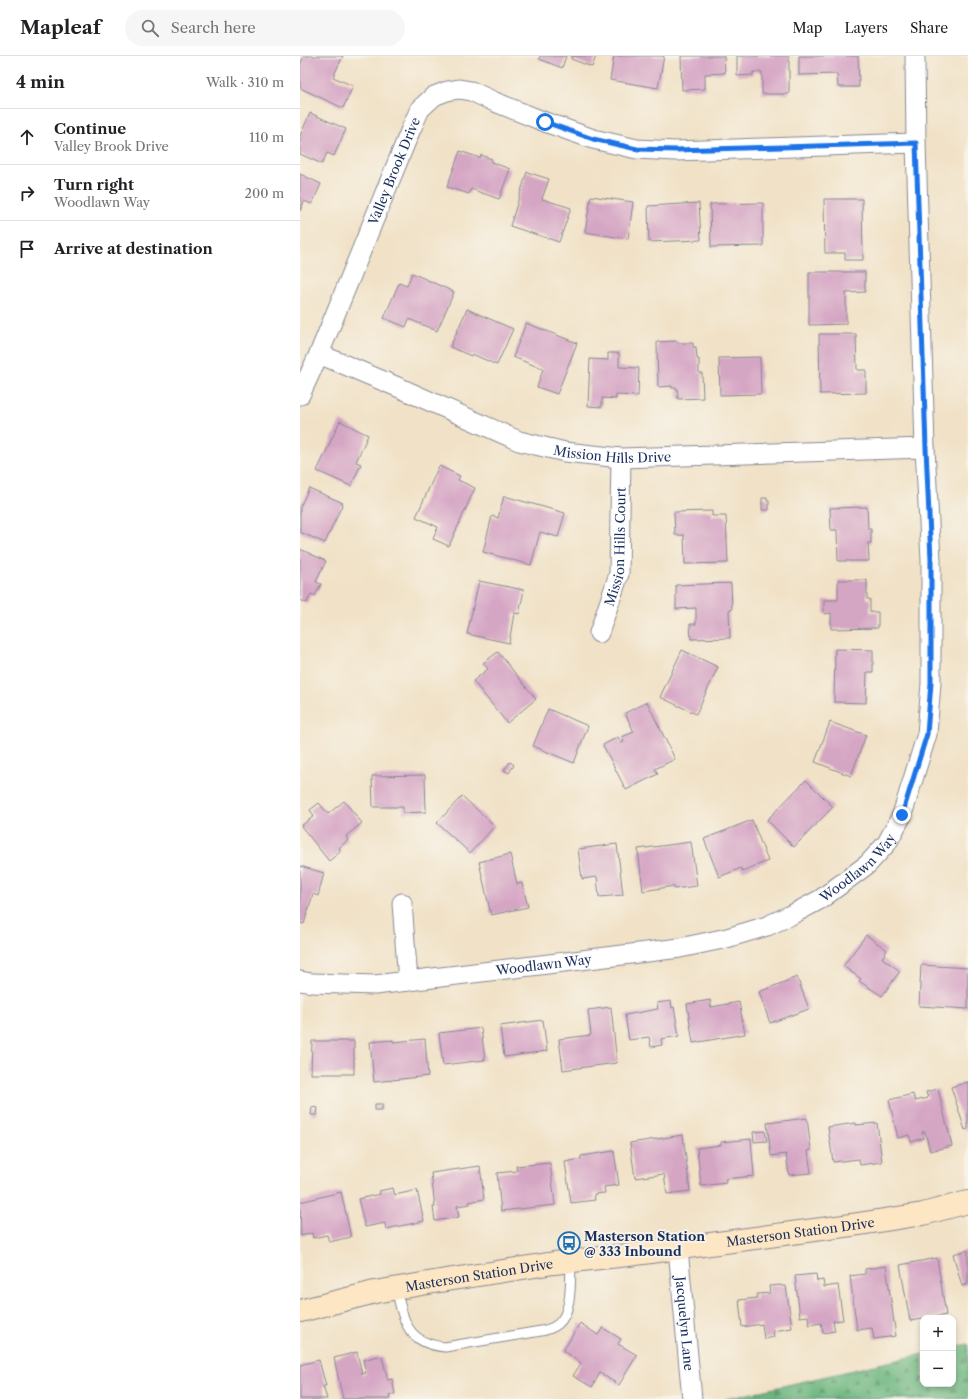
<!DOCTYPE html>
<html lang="en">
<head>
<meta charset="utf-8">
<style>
  :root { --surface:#fff; --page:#f6f6f6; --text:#202124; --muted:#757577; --line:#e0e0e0 }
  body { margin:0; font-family:"Libre Caslon Text",serif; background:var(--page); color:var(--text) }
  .controls { position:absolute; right:12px; bottom:12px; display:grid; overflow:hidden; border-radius:8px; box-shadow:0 2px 6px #0003 }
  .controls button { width:36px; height:36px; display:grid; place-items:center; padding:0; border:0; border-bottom:1px solid var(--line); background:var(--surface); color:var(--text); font:20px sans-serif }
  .stop { position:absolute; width:12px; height:12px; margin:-9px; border:3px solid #1a73e8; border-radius:50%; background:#fff }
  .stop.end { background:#1a73e8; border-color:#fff; box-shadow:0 1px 4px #0008 }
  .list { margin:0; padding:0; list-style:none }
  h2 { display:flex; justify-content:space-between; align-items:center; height:52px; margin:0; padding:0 16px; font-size:17px }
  h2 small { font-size:13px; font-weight:400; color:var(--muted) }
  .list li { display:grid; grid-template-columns:26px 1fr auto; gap:12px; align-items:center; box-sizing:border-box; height:56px; padding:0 16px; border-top:1px solid var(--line) }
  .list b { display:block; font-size:15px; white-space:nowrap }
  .list p { margin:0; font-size:13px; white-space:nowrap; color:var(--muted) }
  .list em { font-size:13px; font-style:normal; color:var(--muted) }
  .icon { flex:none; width:22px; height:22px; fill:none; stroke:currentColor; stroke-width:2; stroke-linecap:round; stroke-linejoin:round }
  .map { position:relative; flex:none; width:668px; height:1343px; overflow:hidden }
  header { display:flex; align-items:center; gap:24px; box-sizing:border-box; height:56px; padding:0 20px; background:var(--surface); border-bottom:1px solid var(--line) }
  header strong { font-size:19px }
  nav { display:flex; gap:22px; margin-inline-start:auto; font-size:14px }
  .search { width:280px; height:36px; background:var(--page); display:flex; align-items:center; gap:10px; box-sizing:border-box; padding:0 14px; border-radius:22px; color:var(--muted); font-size:15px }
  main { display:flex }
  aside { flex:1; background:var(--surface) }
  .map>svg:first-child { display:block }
</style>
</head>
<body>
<header>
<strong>Mapleaf</strong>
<div class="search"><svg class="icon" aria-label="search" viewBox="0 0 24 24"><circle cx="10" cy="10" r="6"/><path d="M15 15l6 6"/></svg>Search here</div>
<nav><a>Map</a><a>Layers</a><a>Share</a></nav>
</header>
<main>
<aside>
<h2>4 min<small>Walk · 310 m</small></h2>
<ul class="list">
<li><svg class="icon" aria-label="ahead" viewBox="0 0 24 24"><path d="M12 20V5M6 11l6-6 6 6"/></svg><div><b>Continue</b><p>Valley Brook Drive</p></div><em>110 m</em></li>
<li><svg class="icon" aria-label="right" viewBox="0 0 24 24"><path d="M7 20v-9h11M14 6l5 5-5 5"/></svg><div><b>Turn right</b><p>Woodlawn Way</p></div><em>200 m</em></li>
<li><svg class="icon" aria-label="arrive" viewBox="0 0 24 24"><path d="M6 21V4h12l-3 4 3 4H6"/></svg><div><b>Arrive at destination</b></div></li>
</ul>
</aside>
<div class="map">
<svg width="668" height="1343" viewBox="0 0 668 1343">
  <defs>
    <pattern id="forest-firs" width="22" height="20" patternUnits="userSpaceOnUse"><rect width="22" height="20" fill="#6cb67e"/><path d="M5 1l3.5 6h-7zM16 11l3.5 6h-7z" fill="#58946a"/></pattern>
  </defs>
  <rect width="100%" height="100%" fill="#f7f3e8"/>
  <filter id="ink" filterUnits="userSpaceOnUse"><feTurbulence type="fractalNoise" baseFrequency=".025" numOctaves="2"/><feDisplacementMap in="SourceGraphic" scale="8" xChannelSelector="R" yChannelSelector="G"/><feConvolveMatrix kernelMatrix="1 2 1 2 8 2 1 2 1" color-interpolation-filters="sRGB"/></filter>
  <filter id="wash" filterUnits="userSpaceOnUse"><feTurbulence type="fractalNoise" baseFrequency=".012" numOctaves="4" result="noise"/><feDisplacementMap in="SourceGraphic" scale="16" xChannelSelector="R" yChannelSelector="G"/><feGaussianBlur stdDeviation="0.9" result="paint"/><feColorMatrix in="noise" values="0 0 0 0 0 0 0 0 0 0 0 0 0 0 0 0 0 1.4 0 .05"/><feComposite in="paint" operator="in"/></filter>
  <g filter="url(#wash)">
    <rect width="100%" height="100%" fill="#f1e2c7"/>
    <!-- forest -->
    <path fill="url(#forest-firs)" stroke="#44726e" d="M 668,1288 L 668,1343 L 426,1343 L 623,1298 L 623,1328 L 653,1328 L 653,1291 Z"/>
    <g id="blocks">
      <!-- building -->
      <path fill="#d5a5c4" d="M 4,0 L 43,0 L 33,21 L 53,30 L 43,52 L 0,32 L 0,9 Z
        M 240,0 L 266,0 L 262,12 L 239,3 Z
        M 272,0 L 296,0 L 292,11 L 271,3 Z
        M 314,0 L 364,0 L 358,32 L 310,24 Z
        M 381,0 L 424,0 L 425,17 L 405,18 L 405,33 L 382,34 Z
        M 437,0 L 489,0 L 489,38 L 462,38 L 462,16 L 453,16 L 453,19 L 437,20 Z
        M 499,0 L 558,0 L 559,31 L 538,31 L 537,18 L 499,19 Z
        M 10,57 L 46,73 L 34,100 L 27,97 L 22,108 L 0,98 L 0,80 Z
        M 160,95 L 180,102 L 181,99 L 192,103 L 191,106 L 210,113 L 199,143 L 171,133 L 169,138 L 147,131 Z
        M 227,116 L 249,123 L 242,143 L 271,152 L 259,186 L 210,170 Z
        M 0,118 L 21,128 L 12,148 L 4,145 L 0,155 Z
        M 291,140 L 333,146 L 328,183 L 285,176 Z
        M 524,143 L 562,143 L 563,204 L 545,204 L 545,197 L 525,197 Z
        M 399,147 L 401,184 L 349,186 L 348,150 Z
        M 463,147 L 463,190 L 411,191 L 410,148 Z
        M 509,216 L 565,216 L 565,236 L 546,237 L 546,268 L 509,269 Z
        M 112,217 L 154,236 L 137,275 L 109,263 L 106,271 L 84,262 L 99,227 L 107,230 Z
        M 167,253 L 213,273 L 197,309 L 172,298 L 171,300 L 150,291 Z
        M 226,267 L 277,287 L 257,338 L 237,331 L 243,313 L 213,301 Z
        M 519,278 L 556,278 L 557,314 L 566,314 L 566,337 L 520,338 Z
        M 377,285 L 378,287 L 393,287 L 393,291 L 396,291 L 397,303 L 399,303 L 399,317 L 402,317 L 403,342 L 378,343 L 377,332 L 372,332 L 372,330 L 358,331 L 357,286 Z
        M 308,297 L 319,297 L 319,311 L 339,312 L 338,340 L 316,339 L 316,343 L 302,342 L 302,351 L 288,350 L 290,303 L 308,304 Z
        M 460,301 L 461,338 L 420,339 L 419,302 Z
        M 40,365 L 68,379 L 56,406 L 61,408 L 51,430 L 17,415 Z
        M 139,410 L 160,420 L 158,424 L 175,432 L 149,490 L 133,483 L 138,471 L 116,461 Z
        M 9,432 L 43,447 L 25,487 L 0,476 L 0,451 Z
        M 204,440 L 265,457 L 258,481 L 240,476 L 231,509 L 183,496 L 192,460 L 198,462 Z
        M 462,442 L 467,442 L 467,445 L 469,445 L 469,454 L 462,454 Z
        M 567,451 L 568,473 L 571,473 L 571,487 L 568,487 L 569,505 L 538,505 L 537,474 L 531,474 L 530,452 Z
        M 412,455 L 412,460 L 426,460 L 428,507 L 385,508 L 384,479 L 375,479 L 374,456 Z
        M 0,493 L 26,505 L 16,526 L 21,528 L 15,540 L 11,538 L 7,547 L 0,544 Z
        M 538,524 L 567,524 L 567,543 L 570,543 L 570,556 L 578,556 L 578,572 L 531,573 L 531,557 L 524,558 L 524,544 L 538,544 Z
        M 179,525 L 224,534 L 219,558 L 214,557 L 209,587 L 167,578 Z
        M 431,527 L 432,554 L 429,554 L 430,582 L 391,583 L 390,568 L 396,568 L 396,552 L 376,553 L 376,529 Z
        M 535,593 L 573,594 L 573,616 L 567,616 L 566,647 L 534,646 Z
        M 382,594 L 418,611 L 396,658 L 360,641 Z
        M 198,596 L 236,643 L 207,667 L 173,625 L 188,613 L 183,607 Z
        M 347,646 L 375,703 L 355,713 L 358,718 L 326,734 L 303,689 L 318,681 L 321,687 L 324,686 L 322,681 L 334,676 L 325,657 Z
        M 248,653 L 288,670 L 274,707 L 233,690 Z
        M 530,666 L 566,679 L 551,720 L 515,706 Z
        M 210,706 L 214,709 L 209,717 L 204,714 Z
        M 125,719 L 126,756 L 103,757 L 103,751 L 73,751 L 72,720 Z
        M 506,724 L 533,751 L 494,791 L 467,764 Z
        M 162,740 L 195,770 L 170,797 L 137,767 Z
        M 44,745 L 62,767 L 46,780 L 48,784 L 39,792 L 41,794 L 39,795 L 40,796 L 29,805 L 1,770 L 14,760 L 10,754 L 19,747 L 28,758 Z
        M 452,764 L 468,805 L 442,815 L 441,812 L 419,821 L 404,783 Z
        M 391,786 L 397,830 L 374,833 L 374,830 L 343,835 L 338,793 Z
        M 317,788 L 323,839 L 299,841 L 297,821 L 282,823 L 278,793 Z
        M 210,798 L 217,828 L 222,827 L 228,851 L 191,859 L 179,806 Z
        M 0,810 L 24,817 L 18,840 L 13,838 L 4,868 L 0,867 Z
        M 566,879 L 587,894 L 582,902 L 600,915 L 582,940 L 559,925 L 561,923 L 543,910 Z
        M 621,909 L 668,912 L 668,953 L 619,950 Z
        M 497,921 L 509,953 L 470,967 L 459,936 Z
        M 410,944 L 411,951 L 439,946 L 445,978 L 393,987 L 387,948 Z
        M 371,945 L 372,952 L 374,951 L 379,980 L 361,983 L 362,989 L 351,991 L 349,981 L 329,984 L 325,959 L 358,953 L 357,947 Z
        M 311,951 L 317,1007 L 263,1014 L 259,983 L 291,979 L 288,954 Z
        M 243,964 L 247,995 L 204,1001 L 200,970 Z
        M 181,972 L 185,1004 L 143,1009 L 139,977 Z
        M 125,983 L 128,1020 L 74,1026 L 70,986 L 93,984 L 93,986 Z
        M 12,985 L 54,985 L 54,1018 L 11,1018 Z
        M 668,1026 L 668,1073 L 665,1074 L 651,1031 Z
        M 638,1033 L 652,1090 L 630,1095 L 625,1076 L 622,1076 L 624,1082 L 611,1086 L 609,1079 L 598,1082 L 589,1044 L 613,1038 L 615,1045 L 628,1042 L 626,1036 Z
        M 75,1048 L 82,1048 L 82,1054 L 75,1054 Z
        M 12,1051 L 18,1052 L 17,1059 L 11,1059 Z
        M 507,1062 L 511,1094 L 508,1095 L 511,1117 L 489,1119 L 486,1098 L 471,1100 L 467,1067 Z
        M 556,1067 L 556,1069 L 577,1067 L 582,1106 L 560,1109 L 559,1103 L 533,1106 L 528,1071 Z
        M 465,1075 L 467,1085 L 454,1086 L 453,1076 Z
        M 383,1079 L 390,1135 L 367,1138 L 364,1118 L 335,1122 L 330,1087 Z
        M 451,1083 L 454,1120 L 425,1123 L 426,1127 L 401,1130 L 397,1092 L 421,1089 L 421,1086 Z
        M 314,1095 L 319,1129 L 304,1131 L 305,1137 L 294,1138 L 295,1144 L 271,1147 L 265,1106 L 281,1103 L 281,1100 Z
        M 250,1107 L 255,1149 L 201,1155 L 197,1117 L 217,1115 L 216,1110 Z
        M 180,1110 L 184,1143 L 169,1146 L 170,1148 L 157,1150 L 159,1161 L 135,1165 L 133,1151 L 135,1151 L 131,1117 Z
        M 93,1132 L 95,1139 L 117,1134 L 124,1165 L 86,1173 L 85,1167 L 65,1171 L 58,1143 L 80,1138 L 79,1135 Z
        M 41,1136 L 51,1181 L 29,1186 L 27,1179 L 13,1182 L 12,1177 L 1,1180 L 0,1146 Z
        M 668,1194 L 668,1228 L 662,1230 L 653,1198 Z
        M 637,1202 L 646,1259 L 610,1265 L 600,1209 Z
        M 586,1210 L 596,1280 L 574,1283 L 572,1272 L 557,1274 L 550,1220 L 565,1218 L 565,1213 Z
        M 516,1218 L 517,1225 L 523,1224 L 524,1231 L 538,1229 L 543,1264 L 533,1265 L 535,1275 L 523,1277 L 521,1267 L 509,1269 L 508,1260 L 500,1261 L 495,1220 Z
        M 481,1229 L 481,1230 L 486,1230 L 492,1272 L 473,1275 L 474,1281 L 464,1283 L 462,1268 L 442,1271 L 439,1244 L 457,1242 L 457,1238 L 470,1237 L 469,1230 Z
        M 280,1267 L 298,1279 L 303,1272 L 321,1283 L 318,1288 L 337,1299 L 319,1329 L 300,1317 L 292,1331 L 273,1320 L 281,1307 L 263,1295 Z
        M 57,1296 L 62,1318 L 66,1317 L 63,1304 L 78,1300 L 79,1302 L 82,1301 L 88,1324 L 92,1323 L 95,1338 L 90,1339 L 91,1343 L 43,1343 L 34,1302 Z
        M 19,1304 L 26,1330 L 23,1330 L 27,1343 L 0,1343 L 0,1309 Z"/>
    </g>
  </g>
  <g filter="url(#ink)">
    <use href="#blocks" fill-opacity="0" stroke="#868892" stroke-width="1"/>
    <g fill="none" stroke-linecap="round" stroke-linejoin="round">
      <!-- lane casing -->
      <g stroke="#868892" stroke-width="11">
        <path id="lane" d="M 96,1232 C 104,1265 106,1287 145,1291 L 241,1275 C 247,1274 253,1272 258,1268 C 273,1256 270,1223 271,1205"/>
      </g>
      <!-- street casing -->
      <g stroke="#868892" stroke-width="21">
        <g id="street">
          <path id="s1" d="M 19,298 L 100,332 L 219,385 L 265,396 L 321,402 L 625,392"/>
          <path id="s2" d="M 0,339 L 19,298 L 111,73 L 120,53 L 134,40 L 147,35 L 159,33 L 171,35 L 195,46 L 245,66 L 293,83 L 337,93 L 375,95 L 616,87"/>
          <path id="s3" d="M 299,577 L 319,518 L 321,402"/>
          <path d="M 102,847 L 108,925"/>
          <path id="s4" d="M 0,925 L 12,927 L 75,929 L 380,892 L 427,882 L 467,870 L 493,858 L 521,843 L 568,808 L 587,787 L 602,759 L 627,678 L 631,627 L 631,504 L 625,392 L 616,87 L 615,0"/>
          <path id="s5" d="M 378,1193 L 392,1343"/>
        </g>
      </g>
      <!-- secondary casing -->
      <g stroke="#868892" stroke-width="24">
        <g id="secondary">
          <path id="s6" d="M 0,1255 L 75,1236 L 140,1225 L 254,1207 L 328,1199 L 559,1168 L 623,1158 L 668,1146"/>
        </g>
      </g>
      <!-- lane -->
      <use href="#lane" stroke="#fff" stroke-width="9"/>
      <!-- street -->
      <use href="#street" stroke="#fff" stroke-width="19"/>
      <!-- secondary -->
      <use href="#secondary" stroke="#fce6c4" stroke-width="22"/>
    </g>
  </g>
  <g fill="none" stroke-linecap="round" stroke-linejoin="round" filter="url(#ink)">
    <!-- route -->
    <path stroke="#1a73e8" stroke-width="5" d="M 245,66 L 293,83 L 337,93 L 376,94 L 616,87 L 626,392 L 631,504 L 631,627 L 627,678 L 602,759"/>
  </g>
  <!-- icons -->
  <defs>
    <g id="bus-ring" transform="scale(1.15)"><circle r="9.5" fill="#f7f3e8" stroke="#1f6fb2" stroke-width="1.5"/><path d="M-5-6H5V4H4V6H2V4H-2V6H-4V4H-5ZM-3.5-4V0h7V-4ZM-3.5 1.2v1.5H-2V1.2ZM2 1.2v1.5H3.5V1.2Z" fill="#1f6fb2"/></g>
  </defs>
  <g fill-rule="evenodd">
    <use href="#bus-ring" x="269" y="1187"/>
  </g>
  <g text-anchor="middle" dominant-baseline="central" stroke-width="4" stroke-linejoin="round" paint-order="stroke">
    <!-- street labels -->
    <g font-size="13" fill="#1b2f5e" stroke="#f7f3e8">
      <text stroke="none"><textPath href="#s2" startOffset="243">Valley Brook Drive</textPath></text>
      <text stroke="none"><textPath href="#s1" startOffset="313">Mission Hills Drive</textPath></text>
      <text stroke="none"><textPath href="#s3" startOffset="89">Mission Hills Court</textPath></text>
      <text stroke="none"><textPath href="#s4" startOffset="581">Woodlawn Way</textPath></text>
      <text stroke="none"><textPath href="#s4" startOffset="245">Woodlawn Way</textPath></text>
      <text stroke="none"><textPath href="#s6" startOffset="507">Masterson Station Drive</textPath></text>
      <text stroke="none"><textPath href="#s6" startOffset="183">Masterson Station Drive</textPath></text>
      <text stroke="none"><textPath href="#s5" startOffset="75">Jacquelyn Lane</textPath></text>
    </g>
    <!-- poi labels -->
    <g font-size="13" font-weight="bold" fill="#1b2f5e" stroke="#f7f3e8" text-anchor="start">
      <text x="284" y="1180">Masterson Station<tspan x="284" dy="15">@ 333 Inbound</tspan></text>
    </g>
  </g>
</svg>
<div class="controls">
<button>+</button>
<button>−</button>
</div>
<div class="stop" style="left:245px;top:66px"></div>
<div class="stop end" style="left:602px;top:759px"></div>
</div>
</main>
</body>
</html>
